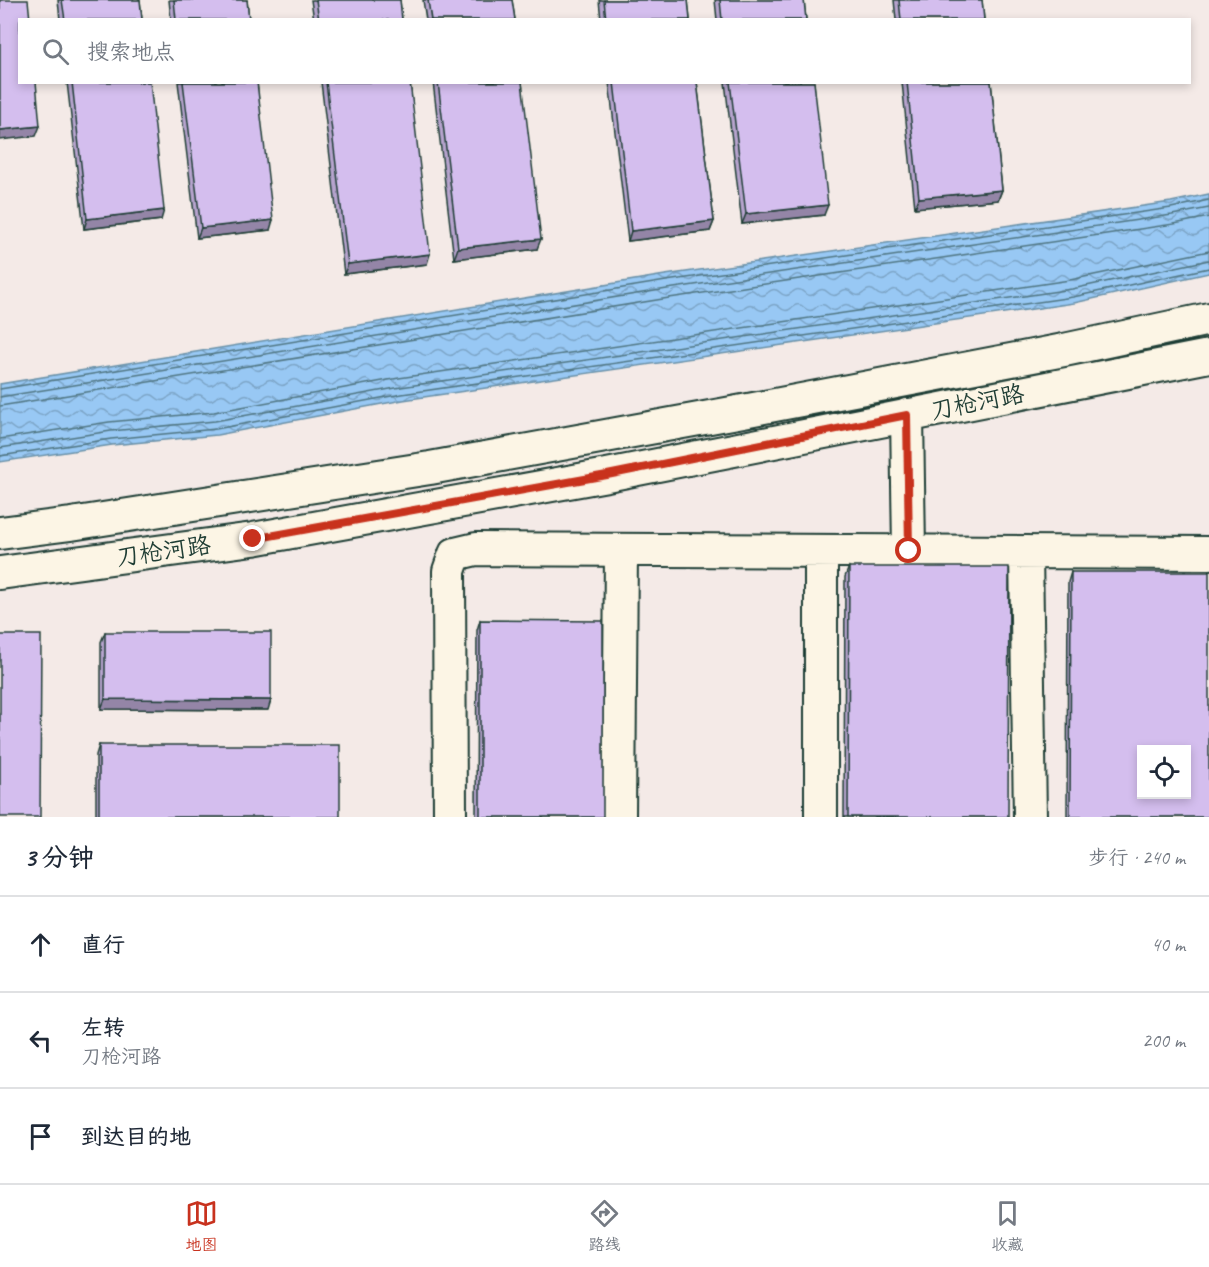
<!DOCTYPE html>
<html lang="zh">
<head>
<meta charset="utf-8">
<style>
  :root { --surface:#fff; --page:#f2f2f3; --text:#1f2937; --muted:#747a83; --line:#e0e1e3; --accent:#c8321e }
  body { margin:0; font-family:Caveat,"LXGW WenKai TC",sans-serif; background:var(--page); color:var(--text) }
  .controls { position:absolute; right:18px; bottom:18px; display:grid; overflow:hidden; border-radius:0px; box-shadow:0 3px 9px #0003 }
  .controls button { width:54px; height:54px; display:grid; place-items:center; padding:0; border:0; border-bottom:2px solid var(--line); background:var(--surface); color:var(--text); font:30px sans-serif }
  .stop { position:absolute; width:18px; height:18px; margin:-14px; border:4px solid #c8321e; border-radius:50%; background:#fff }
  .stop.end { background:#c8321e; border-color:#fff; box-shadow:0 2px 6px #0008 }
  .list { margin:0; padding:0; list-style:none }
  h2 { display:flex; justify-content:space-between; align-items:center; height:78px; margin:0; padding:0 24px; font-size:26px }
  h2 small { font-size:20px; font-weight:400; color:var(--muted) }
  .list li { display:grid; grid-template-columns:39px 1fr auto; gap:18px; align-items:center; box-sizing:border-box; height:96px; padding:0 24px; border-top:2px solid var(--line) }
  .list b { display:block; font-size:22px; white-space:nowrap }
  .list p { margin:0; font-size:20px; white-space:nowrap; color:var(--muted) }
  .list em { font-size:20px; font-style:normal; color:var(--muted) }
  .icon { flex:none; width:33px; height:33px; fill:none; stroke:currentColor; stroke-width:2; stroke-linecap:round; stroke-linejoin:round }
  .map { position:relative; flex:none; width:1209px; height:817px; overflow:hidden }
  .search { position:absolute; background:var(--surface); box-shadow:0 3px 9px #0003; left:18px; right:18px; top:18px; height:66px; display:flex; align-items:center; gap:15px; box-sizing:border-box; padding:0 21px; border-radius:0px; color:var(--muted); font-size:22px }
  .sheet { height:366px; background:var(--surface) }
  nav { display:flex; justify-content:space-around; align-items:center; box-sizing:border-box; height:84px; border-top:2px solid var(--line); background:var(--surface); font-size:16px; color:var(--muted) }
  nav a { display:grid; justify-items:center; gap:3px }
  nav .on { color:var(--accent) }
  .map>svg:first-child { display:block }
</style>
</head>
<body>
<div class="map">
<svg width="1209" height="817" viewBox="0 0 1209 817">
  <defs>
    <pattern id="water-waves" width="16" height="10" patternUnits="userSpaceOnUse" patternTransform="scale(1.5)"><rect width="16" height="10" fill="#98c8f4"/><path d="M0 5q4-4 8 0t8 0" fill="none" stroke="#7ba4c6"/></pattern>
  </defs>
  <rect width="100%" height="100%" fill="#f4eae7"/>
  <filter id="ink" filterUnits="userSpaceOnUse"><feTurbulence type="fractalNoise" baseFrequency=".0167" numOctaves="2"/><feDisplacementMap in="SourceGraphic" scale="12" xChannelSelector="R" yChannelSelector="G"/><feConvolveMatrix kernelMatrix="1 2 1 2 8 2 1 2 1" color-interpolation-filters="sRGB"/></filter>
  <g filter="url(#ink)">
    <!-- water -->
    <path fill="url(#water-waves)" stroke="#6890a7" stroke-width="1.5" d="M 1209,194 L 1209,273 L 1074,303 L 403,400 L 217,435 L 112,445 L 0,462 L 0,384 L 665,275 L 1171,202 Z"/>
    <g fill="none" stroke-linecap="round" stroke-linejoin="round">
      <!-- shore -->
      <path stroke="#4f7581" stroke-width="1.5" d="M 0,389 L 666,281 L 1171,208 L 1209,200
        M 0,397 L 667,289 L 1172,215 L 1209,208
        M 0,406 L 669,298 L 1174,224 L 1209,217
        M 0,439 L 109,422 L 214,412 L 399,378 L 1070,280 L 1209,251
        M 0,448 L 111,431 L 215,421 L 401,387 L 1072,289 L 1209,260
        M 0,456 L 111,439 L 216,429 L 402,394 L 1073,297 L 1209,268"/>
      <!-- minor casing -->
      <g stroke="#1f3d34" stroke-width="36">
        <path id="minor" d="M 907,415 L 909,551
          M 0,533 L 71,524 L 430,468 L 743,411 L 1064,350 L 1209,319
          M 1026,552 L 1030,817
          M 0,573 L 253,539 L 607,475 L 1209,356
          M 450,817 L 449,571 L 455,554 L 476,549 L 1209,553
          M 619,817 L 621,550
          M 821,817 L 821,551"/>
      </g>
      <!-- minor -->
      <use href="#minor" stroke="#fcf5e5" stroke-width="32"/>
    </g>
    <!-- wall -->
    <path fill="#b6a3cd" stroke="#1f3d34" stroke-width="1.5" d="M 58,0 L 140,0 L 142,20 L 60,20 Z
      M 169,0 L 247,0 L 249,20 L 171,20 Z
      M 311,0 L 400,0 L 402,20 L 314,20 Z
      M 423,0 L 512,0 L 515,20 L 426,20 Z
      M 599,0 L 688,0 L 690,20 L 601,20 Z
      M 715,0 L 804,0 L 806,20 L 717,20 Z
      M 894,0 L 982,0 L 984,20 L 896,20 Z
      M 67,82 L 150,82 L 161,220 L 84,229 Z
      M 178,82 L 257,82 L 270,230 L 197,238 Z
      M 321,82 L 410,82 L 427,264 L 344,274 Z
      M 433,82 L 522,82 L 537,249 L 454,259 Z
      M 609,82 L 697,82 L 714,221 L 710,231 L 628,241 Z
      M 725,82 L 814,82 L 824,215 L 742,224 Z
      M 902,82 L 991,82 L 1002,190 L 998,200 L 915,208 Z
      M 849,567 L 1008,817 L 844,817 L 845,577 Z
      M 1071,572 L 1209,817 L 1067,817 L 1068,582 Z
      M 480,620 L 603,817 L 476,817 L 477,630 Z
      M 105,632 L 268,710 L 101,709 L 101,642 Z
      M 99,745 L 340,817 L 96,817 L 96,755 Z"/>
    <!-- shaded-wall -->
    <path fill="#9485a7" stroke="#1f3d34" stroke-width="1.5" d="M 40,126 L 36,136 L 0,140 L 0,130 Z
      M 1002,190 L 998,200 L 915,208 L 919,198 Z
      M 828,205 L 824,215 L 742,224 L 746,214 Z
      M 164,210 L 161,220 L 84,229 L 87,219 Z
      M 273,220 L 270,230 L 197,238 L 201,228 Z
      M 714,221 L 710,231 L 628,241 L 631,231 Z
      M 541,239 L 537,249 L 454,259 L 458,248 Z
      M 430,254 L 427,264 L 344,274 L 348,264 Z
      M 105,699 L 271,700 L 268,710 L 101,709 Z"/>
    <!-- building -->
    <path fill="#d4beee" stroke="#1f3d34" stroke-width="1.5" fill-rule="evenodd" d="M 0,0 L 28,0 L 30,20 L 20,20 L 20,82 L 36,82 L 40,126 L 0,130 Z
      M 62,0 L 140,0 L 142,20 L 65,20 Z
      M 174,0 L 247,0 L 249,20 L 176,20 Z
      M 316,0 L 400,0 L 402,20 L 319,20 Z
      M 428,0 L 512,0 L 515,20 L 431,20 Z
      M 604,0 L 688,0 L 690,20 L 606,20 Z
      M 720,0 L 804,0 L 806,20 L 722,20 Z
      M 899,0 L 982,0 L 984,20 L 901,20 Z
      M 72,82 L 150,82 L 164,210 L 87,219 Z
      M 183,82 L 257,82 L 273,220 L 201,228 Z
      M 326,82 L 410,82 L 430,254 L 348,264 Z
      M 438,82 L 522,82 L 541,239 L 458,248 Z
      M 614,82 L 697,82 L 714,221 L 631,231 Z
      M 730,82 L 814,82 L 828,205 L 746,214 Z
      M 907,82 L 991,82 L 1002,190 L 919,198 Z
      M 849,567 L 1009,567 L 1008,817 L 848,817 Z
      M 1071,572 L 1209,572 L 1209,817 L 1070,817 ZM 1142,750 L 1186,750 L 1186,795 L 1142,795 Z
      M 480,620 L 603,621 L 603,817 L 480,817 Z
      M 105,632 L 271,632 L 271,700 L 105,699 Z
      M 0,635 L 41,635 L 40,817 L 0,817 Z
      M 99,745 L 340,745 L 340,817 L 99,817 Z"/>
  </g>
  <g fill="none" stroke-linecap="round" stroke-linejoin="round" filter="url(#ink)">
    <!-- route -->
    <path stroke="#c8321e" stroke-width="8" d="M 253,539 L 607,475 L 907,415 L 909,551"/>
  </g>
  <g text-anchor="middle" dominant-baseline="central" stroke-width="6" stroke-linejoin="round" paint-order="stroke">
    <!-- street labels -->
    <g font-size="24" fill="#1f3d34" stroke="#fcf5e5">
      <text transform="translate(977 402) rotate(-11)">刀枪河路</text>
      <text transform="translate(163 551) rotate(-8)">刀枪河路</text>
    </g>
  </g>
</svg>
<div class="controls">
<button><svg class="icon" aria-label="locate" viewBox="0 0 24 24"><circle cx="12" cy="12" r="6"/><path d="M12 2v4M12 18v4M2 12h4M18 12h4"/></svg></button>
</div>
<div class="stop" style="left:909px;top:551px"></div>
<div class="stop end" style="left:253px;top:539px"></div>
<div class="search"><svg class="icon" aria-label="search" viewBox="0 0 24 24"><circle cx="10" cy="10" r="6"/><path d="M15 15l6 6"/></svg>搜索地点</div>
</div>
<section class="sheet">
<h2>3 分钟<small>步行 · 240 m</small></h2>
<ul class="list">
<li><svg class="icon" aria-label="ahead" viewBox="0 0 24 24"><path d="M12 20V5M6 11l6-6 6 6"/></svg><div><b>直行</b></div><em>40 m</em></li>
<li><svg class="icon" aria-label="left" viewBox="0 0 24 24"><path d="M17 20v-9H6M10 6l-5 5 5 5"/></svg><div><b>左转</b><p>刀枪河路</p></div><em>200 m</em></li>
<li><svg class="icon" aria-label="arrive" viewBox="0 0 24 24"><path d="M6 21V4h12l-3 4 3 4H6"/></svg><div><b>到达目的地</b></div></li>
</ul>
</section>
<nav>
<a class="on"><svg class="icon" aria-label="map" viewBox="0 0 24 24"><path d="M3 6l6-2 6 2 6-2v14l-6 2-6-2-6 2zM9 4v14M15 6v14"/></svg>地图</a>
<a><svg class="icon" aria-label="directions" viewBox="0 0 24 24"><path d="M12 3l9 9-9 9-9-9zM9 14v-3h6M13 9l2 2-2 2"/></svg>路线</a>
<a><svg class="icon" aria-label="saved" viewBox="0 0 24 24"><path d="M7 4h10v16l-5-4-5 4z"/></svg>收藏</a>
</nav>
</body>
</html>
